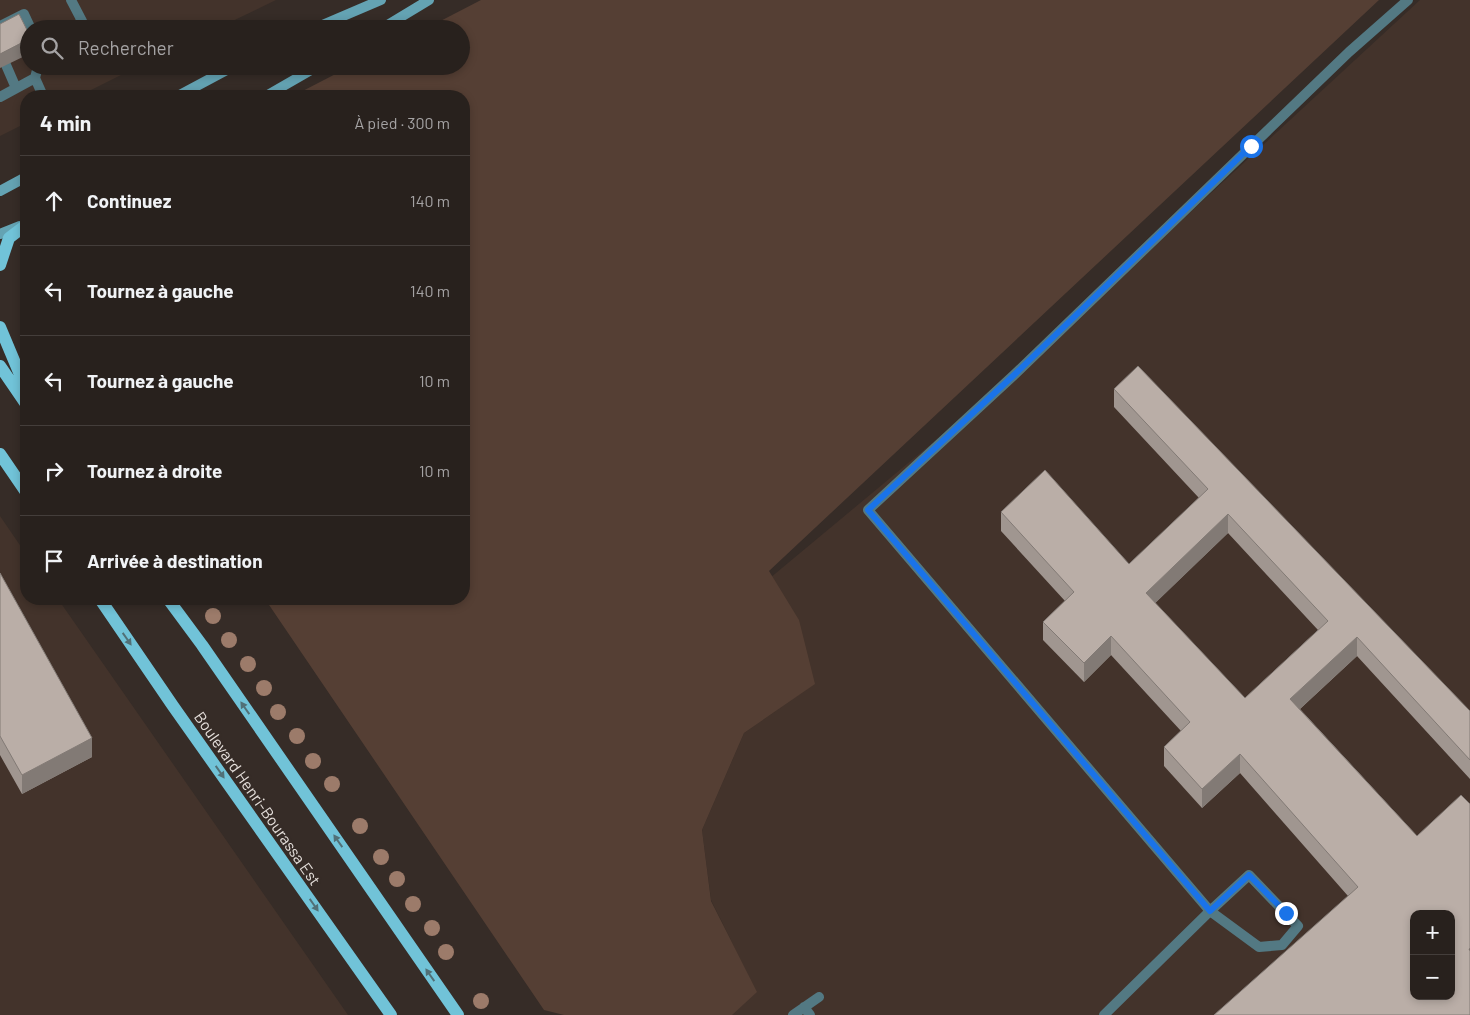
<!DOCTYPE html>
<html lang="fr">
<head>
<meta charset="utf-8">
<style>
  :root { --surface:#28211d; --page:#302926; --text:#f1f3f6; --muted:#a5a3a4; --line:#443e3b }
  body { margin:0; font-family:Barlow,sans-serif; background:var(--page); color:var(--text) }
  .controls { position:absolute; right:15px; bottom:15px; display:grid; overflow:hidden; border-radius:10px; box-shadow:0 2px 8px #0003 }
  .controls button { width:45px; height:45px; display:grid; place-items:center; padding:0; border:0; border-bottom:1px solid var(--line); background:var(--surface); color:var(--text); font:25px sans-serif }
  .stop { position:absolute; width:15px; height:15px; margin:-11px; border:4px solid #1a73e8; border-radius:50%; background:#fff }
  .stop.end { background:#1a73e8; border-color:#fff; box-shadow:0 1px 5px #0008 }
  .list { margin:0; padding:0; list-style:none }
  h2 { display:flex; justify-content:space-between; align-items:center; height:65px; margin:0; padding:0 20px; font-size:21px }
  h2 small { font-size:16px; font-weight:400; color:var(--muted) }
  .list li { display:grid; grid-template-columns:32px 1fr auto; gap:15px; align-items:center; box-sizing:border-box; height:90px; padding:0 20px; border-top:1px solid var(--line) }
  .list b { display:block; font-size:19px; white-space:nowrap }
  .list em { font-size:16px; font-style:normal; color:var(--muted) }
  .icon { flex:none; width:28px; height:28px; fill:none; stroke:currentColor; stroke-width:2; stroke-linecap:round; stroke-linejoin:round }
  .map { position:relative; flex:none; width:1470px; height:1015px; overflow:hidden }
  .search { position:absolute; background:var(--surface); box-shadow:0 2px 8px #0003; left:20px; top:20px; width:450px; height:55px; display:flex; align-items:center; gap:12px; box-sizing:border-box; padding:0 18px; border-radius:28px; color:var(--muted); font-size:19px }
  .panel { position:absolute; background:var(--surface); box-shadow:0 2px 8px #0003; left:20px; top:90px; width:450px; height:515px; border-radius:20px }
  .map>svg:first-child { display:block }
</style>
</head>
<body>
<div class="map">
<svg width="1470" height="1015" viewBox="0 0 1470 1015">
  <rect width="100%" height="100%" fill="#362c27"/>
  <!-- built -->
  <path fill="#43332b" fill-rule="evenodd" d="M 0,0 L 276,0 L 216,29 L 29,29 L 29,66 L 139,66 L 79,96 L 26,96 L 26,123 L 0,136 Z
    M 1420,0 L 1470,0 L 1470,1015 L 725,1015 L 756,992 L 711,900 L 702,830 L 744,733 L 814,684 L 770,578 L 1014,375 ZM 1414,914 L 1451,914 L 1451,996 L 1414,996 Z
    M 0,516 L 26,554 L 26,599 L 58,599 L 348,1015 L 0,1015 Z"/>
  <!-- green -->
  <path fill="#553f34" d="M 481,0 L 1379,0 L 769,571 L 799,620 L 815,684 L 744,733 L 702,830 L 711,901 L 757,992 L 732,1015 L 564,1015 L 544,1010 L 265,599 L 464,599 L 464,96 L 293,96 L 351,66 L 461,66 L 461,29 L 425,29 Z"/>
  <g fill="none" stroke-linecap="round" stroke-linejoin="round">
    <!-- service -->
    <path stroke="#537983" stroke-width="10" d="M 71,0 L 82,21 L 72,29
      M 0,26 L 24,14 L 31,29
      M 6,65 L 16,88
      M 38,66 L 35,78 L 43,96
      M 0,97 L 35,78
      M 804,1007 L 810,1015
      M 793,1015 L 819,997
      M 1104,1015 L 1210,911 L 1249,875 L 1298,926 L 1282,945 L 1259,947 L 1210,911 L 868,510 L 1014,375 L 1349,52 L 1408,0"/>
    <!-- secondary -->
    <path stroke="#64a3b3" stroke-width="10" d="M 313,29 L 381,0
      M 381,29 L 429,0
      M 178,96 L 234,66
      M 266,96 L 318,66
      M 0,191 L 26,177
      M 0,234 L 20,226"/>
    <!-- primary -->
    <path stroke="#71c3d8" stroke-width="12" d="M 0,265 L 9,238 L 26,225
      M 0,327 L 26,389
      M 0,366 L 26,404
      M 0,454 L 26,492
      M 100,599 L 173,706 L 391,1015
      M 168,599 L 202,645 L 458,1015"/>
  </g>
  <!-- trees -->
  <g fill="#9c7b6a">
    <circle cx="213" cy="616" r="8"/>
    <circle cx="229" cy="640" r="8"/>
    <circle cx="248" cy="664" r="8"/>
    <circle cx="264" cy="688" r="8"/>
    <circle cx="278" cy="712" r="8"/>
    <circle cx="297" cy="736" r="8"/>
    <circle cx="313" cy="761" r="8"/>
    <circle cx="332" cy="784" r="8"/>
    <circle cx="360" cy="826" r="8"/>
    <circle cx="381" cy="857" r="8"/>
    <circle cx="397" cy="879" r="8"/>
    <circle cx="413" cy="904" r="8"/>
    <circle cx="432" cy="928" r="8"/>
    <circle cx="446" cy="952" r="8"/>
    <circle cx="481" cy="1001" r="8"/>
  </g>
  <!-- wall -->
  <path fill="#a09690" fill-rule="evenodd" d="M 1114,389 L 1470,711 L 1470,779 L 1357,656 L 1300,709 L 1417,836 L 1470,804 L 1348,896 L 1240,773 L 1202,808 L 1164,766 L 1164,747 L 1181,731 L 1111,655 L 1084,682 L 1043,640 L 1043,622 L 1065,601 L 1001,531 L 1001,512 L 1129,564 L 1199,498 L 1114,407 ZM 1228,533 L 1318,630 L 1245,698 L 1155,603 Z
    M 0,573 L 92,757 L 22,794 L 0,755 Z"/>
  <!-- shaded-wall -->
  <path fill="#827a75" d="M 29,39 L 29,54 L 0,68 L 0,54 Z
    M 1228,514 L 1228,533 L 1146,612 L 1146,593 Z
    M 1111,636 L 1111,655 L 1084,682 L 1084,663 Z
    M 1357,637 L 1357,656 L 1290,718 L 1290,699 Z
    M 92,738 L 92,757 L 22,794 L 22,775 Z
    M 1240,754 L 1240,773 L 1202,808 L 1202,789 Z"/>
  <!-- building -->
  <path fill="#baaea7" stroke="#827a75" fill-rule="evenodd" d="M 19,14 L 29,34 L 29,39 L 0,54 L 0,24 Z
    M 1138,366 L 1470,711 L 1470,760 L 1357,637 L 1290,699 L 1417,836 L 1461,795 L 1470,804 L 1470,948 L 1469,949 L 1470,951 L 1470,1015 L 1214,1015 L 1358,887 L 1240,754 L 1202,789 L 1164,747 L 1190,722 L 1111,636 L 1084,663 L 1043,622 L 1074,592 L 1001,512 L 1045,470 L 1129,564 L 1208,489 L 1114,389 ZM 1228,514 L 1328,621 L 1245,698 L 1146,593 ZM 1414,914 L 1451,914 L 1451,996 L 1414,996 Z
    M 0,573 L 92,738 L 22,775 L 0,736 Z"/>
  <!-- one-way arrows -->
  <defs><path id="oneway-solid" d="M-6-.8H1V-3.2L6.5 0L1 3.2V.8H-6Z" transform="scale(1.25)"/></defs>
  <g fill="#517077">
    <use href="#oneway-solid" transform="translate(127 639) rotate(55)"/>
    <use href="#oneway-solid" transform="translate(245 708) rotate(-125)"/>
    <use href="#oneway-solid" transform="translate(220 772) rotate(55)"/>
    <use href="#oneway-solid" transform="translate(338 841) rotate(-125)"/>
    <use href="#oneway-solid" transform="translate(314 905) rotate(55)"/>
    <use href="#oneway-solid" transform="translate(430 975) rotate(-125)"/>
  </g>
  <g fill="none" stroke-linecap="round" stroke-linejoin="round">
    <!-- route -->
    <path stroke="#1a73e8" stroke-width="6" d="M 1251,146 L 1014,375 L 868,510 L 1210,911 L 1249,875 L 1286,913"/>
  </g>
  <g text-anchor="middle" dominant-baseline="central" stroke-width="5" stroke-linejoin="round" paint-order="stroke">
    <!-- street labels -->
    <g font-size="16" fill="#e6e0dc" stroke="#362c27">
      <text transform="translate(258 798) rotate(55)">Boulevard Henri-Bourassa Est</text>
    </g>
  </g>
</svg>
<div class="controls">
<button>+</button>
<button>−</button>
</div>
<div class="stop" style="left:1251px;top:146px"></div>
<div class="stop end" style="left:1286px;top:913px"></div>
<div class="search"><svg class="icon" aria-label="search" viewBox="0 0 24 24"><circle cx="10" cy="10" r="6"/><path d="M15 15l6 6"/></svg>Rechercher</div>
<section class="panel">
<h2>4 min<small>À pied · 300 m</small></h2>
<ul class="list">
<li><svg class="icon" aria-label="ahead" viewBox="0 0 24 24"><path d="M12 20V5M6 11l6-6 6 6"/></svg><div><b>Continuez</b></div><em>140 m</em></li>
<li><svg class="icon" aria-label="left" viewBox="0 0 24 24"><path d="M17 20v-9H6M10 6l-5 5 5 5"/></svg><div><b>Tournez à gauche</b></div><em>140 m</em></li>
<li><svg class="icon" aria-label="left" viewBox="0 0 24 24"><path d="M17 20v-9H6M10 6l-5 5 5 5"/></svg><div><b>Tournez à gauche</b></div><em>10 m</em></li>
<li><svg class="icon" aria-label="right" viewBox="0 0 24 24"><path d="M7 20v-9h11M14 6l5 5-5 5"/></svg><div><b>Tournez à droite</b></div><em>10 m</em></li>
<li><svg class="icon" aria-label="arrive" viewBox="0 0 24 24"><path d="M6 21V4h12l-3 4 3 4H6"/></svg><div><b>Arrivée à destination</b></div></li>
</ul>
</section>
</div>
</body>
</html>
